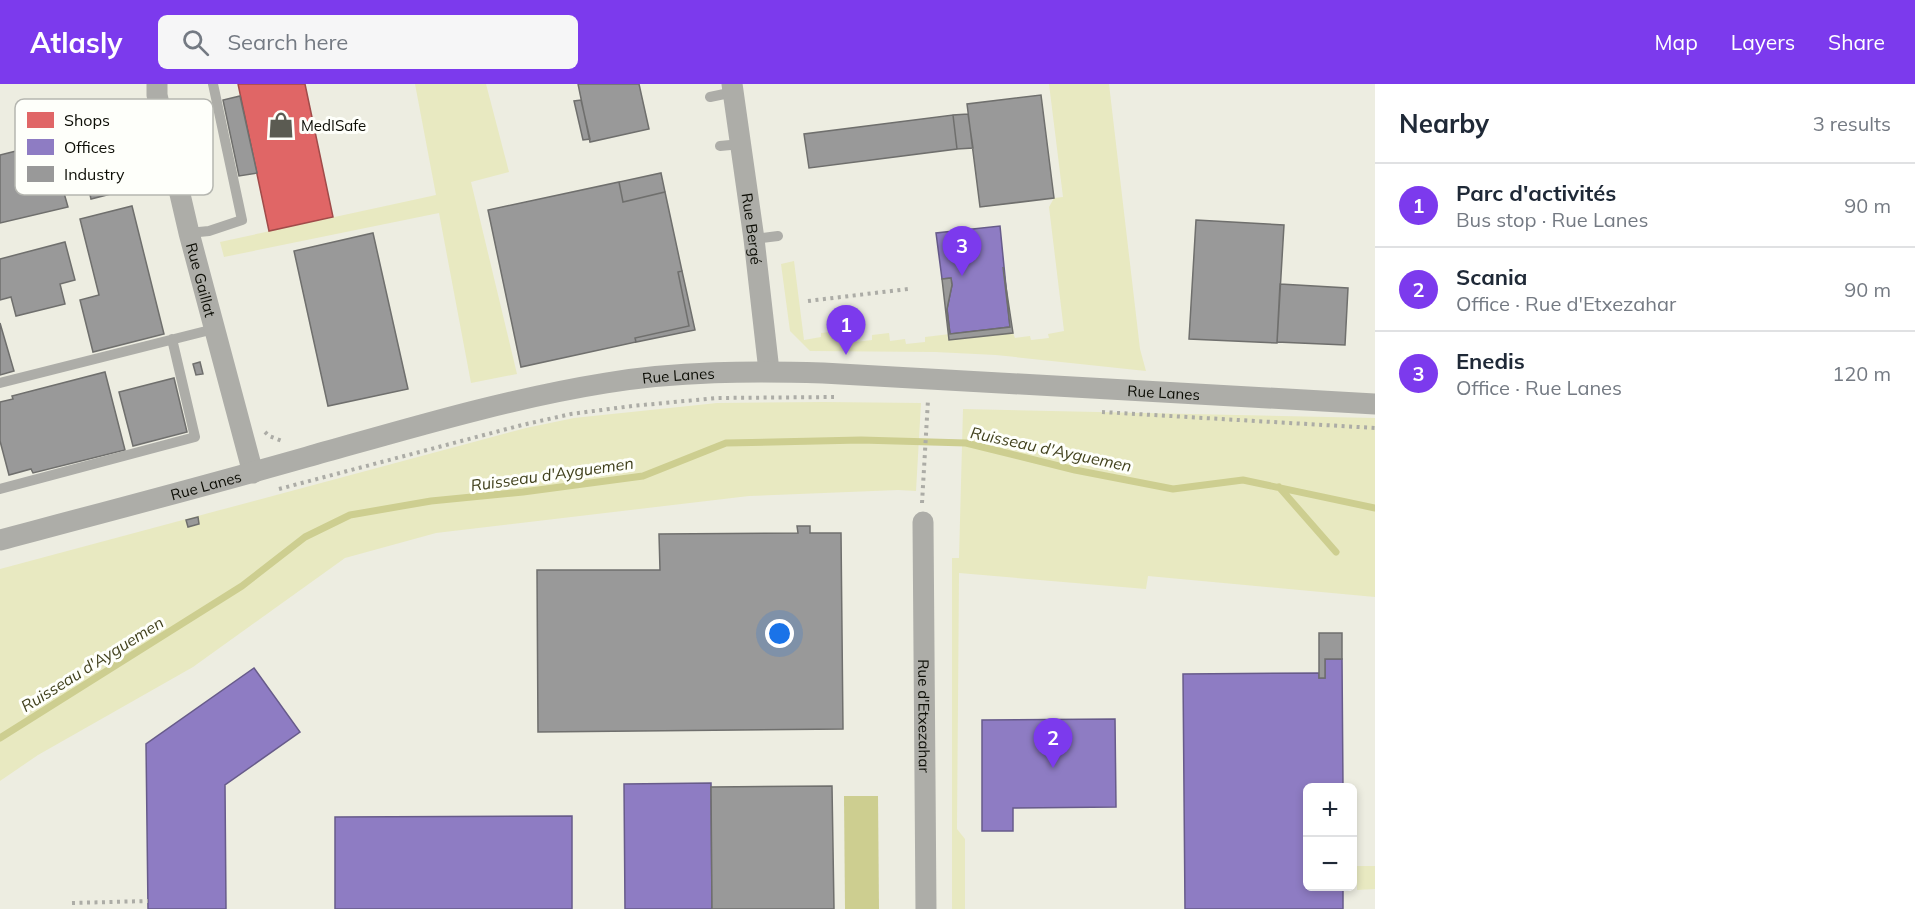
<!DOCTYPE html>
<html lang="en">
<head>
<meta charset="utf-8">
<style>
  :root { --surface:#fff; --page:#f6f6f7; --text:#1f2937; --muted:#747a83; --line:#e0e1e3; --accent:#7c3aed }
  body { margin:0; font-family:Mulish,sans-serif; background:var(--page); color:var(--text) }
  .controls { position:absolute; right:18px; bottom:18px; display:grid; overflow:hidden; border-radius:9px; box-shadow:0 3px 9px #0003 }
  .controls button { width:54px; height:54px; display:grid; place-items:center; padding:0; border:0; border-bottom:2px solid var(--line); background:var(--surface); color:var(--text); font:30px sans-serif }
  .you { position:absolute; left:780px; top:550px; width:21px; height:21px; margin:-15px; border:4px solid #fff; border-radius:50%; background:#1a73e8; box-shadow:0 0 0 9px #1a73e833 }
  .badge { display:grid; place-items:center; width:39px; height:39px; border-radius:50%; background:var(--accent); color:#fff; font-size:20px; font-weight:700 }
  .pin { position:absolute; translate:-50% -50px; filter:drop-shadow(0 2px 3px #0008) }
  .pin::after { content:''; position:absolute; top:32px; width:21px; height:18px; background:inherit; clip-path:polygon(0 0,100% 0,50% 100%) }
  .list { margin:0; padding:0; list-style:none }
  h2 { display:flex; justify-content:space-between; align-items:center; height:78px; margin:0; padding:0 24px; font-size:26px }
  h2 small { font-size:20px; font-weight:400; color:var(--muted) }
  .list li { display:grid; grid-template-columns:39px 1fr auto; gap:18px; align-items:center; box-sizing:border-box; height:84px; padding:0 24px; border-top:2px solid var(--line) }
  .list b { display:block; font-size:22px; white-space:nowrap }
  .list p { margin:0; font-size:20px; white-space:nowrap; color:var(--muted) }
  .list em { font-size:20px; font-style:normal; color:var(--muted) }
  .icon { flex:none; width:33px; height:33px; fill:none; stroke:currentColor; stroke-width:2; stroke-linecap:round; stroke-linejoin:round }
  .map { position:relative; flex:none; width:1375px; height:825px; overflow:hidden }
  header { display:flex; align-items:center; gap:36px; box-sizing:border-box; height:84px; padding:0 30px; background:var(--accent); color:#fff }
  header strong { font-size:28px }
  nav { display:flex; gap:33px; margin-inline-start:auto; font-size:21px }
  .search { width:420px; height:54px; background:var(--page); display:flex; align-items:center; gap:15px; box-sizing:border-box; padding:0 21px; border-radius:9px; color:var(--muted); font-size:22px }
  main { display:flex }
  aside { flex:1; background:var(--surface) }
  .map>svg:first-child { display:block }
</style>
</head>
<body>
<header>
<strong>Atlasly</strong>
<div class="search"><svg class="icon" aria-label="search" viewBox="0 0 24 24"><circle cx="10" cy="10" r="6"/><path d="M15 15l6 6"/></svg>Search here</div>
<nav><a>Map</a><a>Layers</a><a>Share</a></nav>
</header>
<main>
<div class="map">
<svg width="1375" height="825" viewBox="0 0 1375 825">
  <rect width="100%" height="100%" fill="#edede1"/>
  <!-- green -->
  <path fill="#e8e9c1" d="M 415,0 L 486,0 L 509,88 L 471,98 L 517,290 L 471,299 L 439,129 L 224,173 L 220,158 L 436,111 Z
    M 1049,0 L 1109,0 L 1140,265 L 1146,287 L 996,271 L 935,268 L 810,267 L 790,247 L 781,180 L 794,177 L 804,256 L 821,253 L 821,249 L 838,247 L 839,255 L 854,253 L 855,258 L 872,256 L 872,251 L 889,249 L 890,257 L 905,255 L 906,260 L 925,258 L 925,253 L 950,250 L 950,256 L 1013,249 L 1015,254 L 1030,252 L 1031,256 L 1049,254 L 1048,250 L 1064,247 L 1049,123 L 1054,114 L 1063,113 Z
    M 823,318 L 921,319 L 916,407 L 898,406 L 749,412 L 436,449 L 345,474 L 193,583 L 38,671 L 0,697 L 0,485 L 526,344 L 574,334 L 717,319 Z
    M 963,325 L 1375,334 L 1375,513 L 1148,492 L 1146,505 L 959,489 L 957,745 L 965,755 L 965,825 L 952,825 L 952,474 L 959,474 Z
    M 1357,782 L 1375,782 L 1375,805 L 1357,806 Z"/>
  <!-- water -->
  <path fill="#cdce90" d="M 844,712 L 878,712 L 879,825 L 845,825 Z"/>
  <!-- shops -->
  <path fill="#e06666" stroke="#a04b49" stroke-width="1.5" d="M 238,0 L 305,0 L 333,133 L 269,147 Z"/>
  <!-- offices -->
  <path fill="#8e7cc3" stroke="#675b8a" stroke-width="1.5" d="M 1000,142 L 1010,243 L 950,250 L 947,225 L 952,201 L 951,194 L 942,195 L 936,149 Z
    M 1325,575 L 1342,575 L 1343,704 L 1308,704 L 1308,802 L 1343,802 L 1343,825 L 1185,825 L 1183,590 L 1319,589 L 1319,594 L 1325,594 Z
    M 254,584 L 300,648 L 225,701 L 226,825 L 148,825 L 146,660 Z
    M 1115,635 L 1116,723 L 1013,724 L 1013,747 L 982,747 L 982,636 Z
    M 711,699 L 712,825 L 625,825 L 624,700 Z
    M 572,732 L 572,825 L 335,825 L 335,733 Z"/>
  <!-- industry -->
  <path fill="#999" stroke="#6f6f6d" stroke-width="1.5" d="M 578,0 L 639,0 L 649,45 L 590,58 Z
    M 1041,11 L 1054,114 L 980,123 L 967,20 Z
    M 240,12 L 257,89 L 239,92 L 223,16 Z
    M 581,16 L 590,55 L 583,56 L 574,17 Z
    M 968,30 L 973,64 L 957,65 L 953,31 Z
    M 953,31 L 957,65 L 809,84 L 804,50 Z
    M 101,51 L 115,109 L 91,115 L 88,102 L 64,109 L 68,123 L 0,139 L 0,71 L 52,58 L 58,83 L 81,77 L 76,57 Z
    M 661,89 L 665,108 L 623,118 L 619,98 Z
    M 619,98 L 623,118 L 665,108 L 682,187 L 678,188 L 689,242 L 635,254 L 636,258 L 521,283 L 488,126 Z
    M 132,122 L 164,250 L 93,268 L 80,216 L 99,211 L 80,135 Z
    M 1196,136 L 1284,141 L 1277,259 L 1189,255 Z
    M 373,149 L 408,305 L 328,322 L 294,167 Z
    M 65,158 L 75,196 L 60,200 L 65,220 L 16,232 L 11,213 L 0,216 L 0,175 Z
    M 1003,183 L 1013,249 L 949,256 L 942,195 L 951,194 L 952,201 L 947,225 L 950,250 L 1010,243 Z
    M 682,187 L 695,246 L 636,258 L 635,254 L 689,242 L 678,188 Z
    M 1280,200 L 1348,204 L 1345,261 L 1277,258 Z
    M 0,239 L 14,287 L 0,291 Z
    M 200,278 L 203,290 L 196,291 L 193,280 Z
    M 105,288 L 125,366 L 33,389 L 31,385 L 9,391 L 0,357 L 0,318 L 13,315 L 12,312 Z
    M 174,294 L 187,348 L 133,362 L 119,308 Z
    M 198,433 L 199,440 L 188,443 L 186,436 Z
    M 797,442 L 810,442 L 810,449 L 841,449 L 843,645 L 538,648 L 537,486 L 660,486 L 659,450 L 798,449 Z
    M 1319,549 L 1342,549 L 1342,575 L 1325,575 L 1325,594 L 1319,594 Z
    M 832,702 L 834,825 L 712,825 L 711,703 Z"/>
  <g fill="none" stroke-linecap="round" stroke-linejoin="round">
    <!-- stream -->
    <path stroke="#cdce90" stroke-width="7" d="M 1279,403 L 1336,468
      M 0,654 L 242,502 L 305,453 L 350,431 L 431,417 L 523,408 L 643,392 L 726,359 L 861,356 L 966,359 L 1075,386 L 1173,405 L 1243,396 L 1375,424"/>
    <!-- path -->
    <path stroke="#acaca6" stroke-width="4" stroke-dasharray="3 4.5" stroke-linecap="butt" d="M 808,217 L 908,205
      M 1102,328 L 1375,344
      M 265,348 L 269,352 L 282,357
      M 279,405 L 522,341 L 571,330 L 632,322 L 717,314 L 834,313
      M 922,419 L 928,316
      M 72,819 L 148,817"/>
    <!-- lane -->
    <path stroke="#adada8" stroke-width="10" d="M 710,13 L 734,8
      M 720,62 L 741,60
      M 189,149 L 209,147 L 242,136 L 213,0
      M 754,155 L 778,152
      M 0,299 L 214,245
      M 0,405 L 195,353 L 172,255"/>
    <!-- street -->
    <g stroke="#adada8" stroke-width="21">
      <path id="s1" d="M 157,0 L 157,11 L 189,149 L 253,389"/>
      <path id="s2" d="M 732,0 L 754,155 L 769,287"/>
      <path id="s3" d="M 923,438 L 926,825"/>
      <path id="s4" d="M 0,456 C 102,429 205,402 307,373 C 404,346 506,315 606,299 C 677,287 752,287 823,289 L 1375,320"/>
    </g>
  </g>
  <!-- icons -->
  <defs>
    <g id="shop-bare" transform="scale(2.07)"><path d="M-5-2.5h2.3a2.7 3.5 0 0 1 5.4 0H5L5.5 6h-11ZM-1.5-2.5h3a1.5 2.3 0 0 0-3 0Z" fill="#5b5b52" stroke="#fefffa" stroke-width="2.5" paint-order="stroke"/></g>
  </defs>
  <g fill-rule="evenodd">
    <use href="#shop-bare" x="281" y="41"/>
  </g>
  <g text-anchor="middle" dominant-baseline="central" stroke-width="6" stroke-linejoin="round" paint-order="stroke">
    <!-- poi labels -->
    <g font-size="15" fill="#0c0d05" stroke="#fefffa" text-anchor="start">
      <text x="301" y="41">MedISafe</text>
    </g>
    <!-- street labels -->
    <g font-size="15" fill="#0c0d05" stroke="#fefffa">
      <text stroke="none"><textPath href="#s2" startOffset="146">Rue Bergé</textPath></text>
      <text stroke="none"><textPath href="#s1" startOffset="201">Rue Gaillat</textPath></text>
      <text stroke="none"><textPath href="#s4" startOffset="699">Rue Lanes</textPath></text>
      <text stroke="none"><textPath href="#s4" startOffset="1185">Rue Lanes</textPath></text>
      <text stroke="none"><textPath href="#s4" startOffset="213">Rue Lanes</textPath></text>
      <text stroke="none"><textPath href="#s3" startOffset="194">Rue d'Etxezahar</textPath></text>
    </g>
    <!-- water labels -->
    <g font-size="16" font-style="italic" fill="#41411d" stroke="#fefffa">
      <text transform="translate(1051 365) rotate(12)">Ruisseau d'Ayguemen</text>
      <text transform="translate(552 390) rotate(-8)">Ruisseau d'Ayguemen</text>
      <text transform="translate(92 580) rotate(-32)">Ruisseau d'Ayguemen</text>
    </g>
  </g>
  <!-- legend -->
  <rect x="15" y="15" width="198" height="96" rx="9" fill="#fefffa" stroke="#b5b6b0" stroke-width="1.5"/>
  <rect x="27" y="28" width="27" height="16" fill="#e06666"/>
  <rect x="27" y="55" width="27" height="16" fill="#8e7cc3"/>
  <rect x="27" y="82" width="27" height="16" fill="#999"/>
  <g font-size="16" fill="#0c0d05">
    <text x="64" y="42">Shops</text>
    <text x="64" y="69">Offices</text>
    <text x="64" y="96">Industry</text>
  </g>
</svg>
<div class="controls">
<button>+</button>
<button>−</button>
</div>
<div class="you"></div>
<div class="pin badge" style="left:846px;top:271px">1</div>
<div class="pin badge" style="left:1053px;top:684px">2</div>
<div class="pin badge" style="left:962px;top:192px">3</div>
</div>
<aside>
<h2>Nearby<small>3 results</small></h2>
<ul class="list">
<li><span class="badge">1</span><div><b>Parc d'activités</b><p>Bus stop · Rue Lanes</p></div><em>90 m</em></li>
<li><span class="badge">2</span><div><b>Scania</b><p>Office · Rue d'Etxezahar</p></div><em>90 m</em></li>
<li><span class="badge">3</span><div><b>Enedis</b><p>Office · Rue Lanes</p></div><em>120 m</em></li>
</ul>
</aside>
</main>
</body>
</html>
